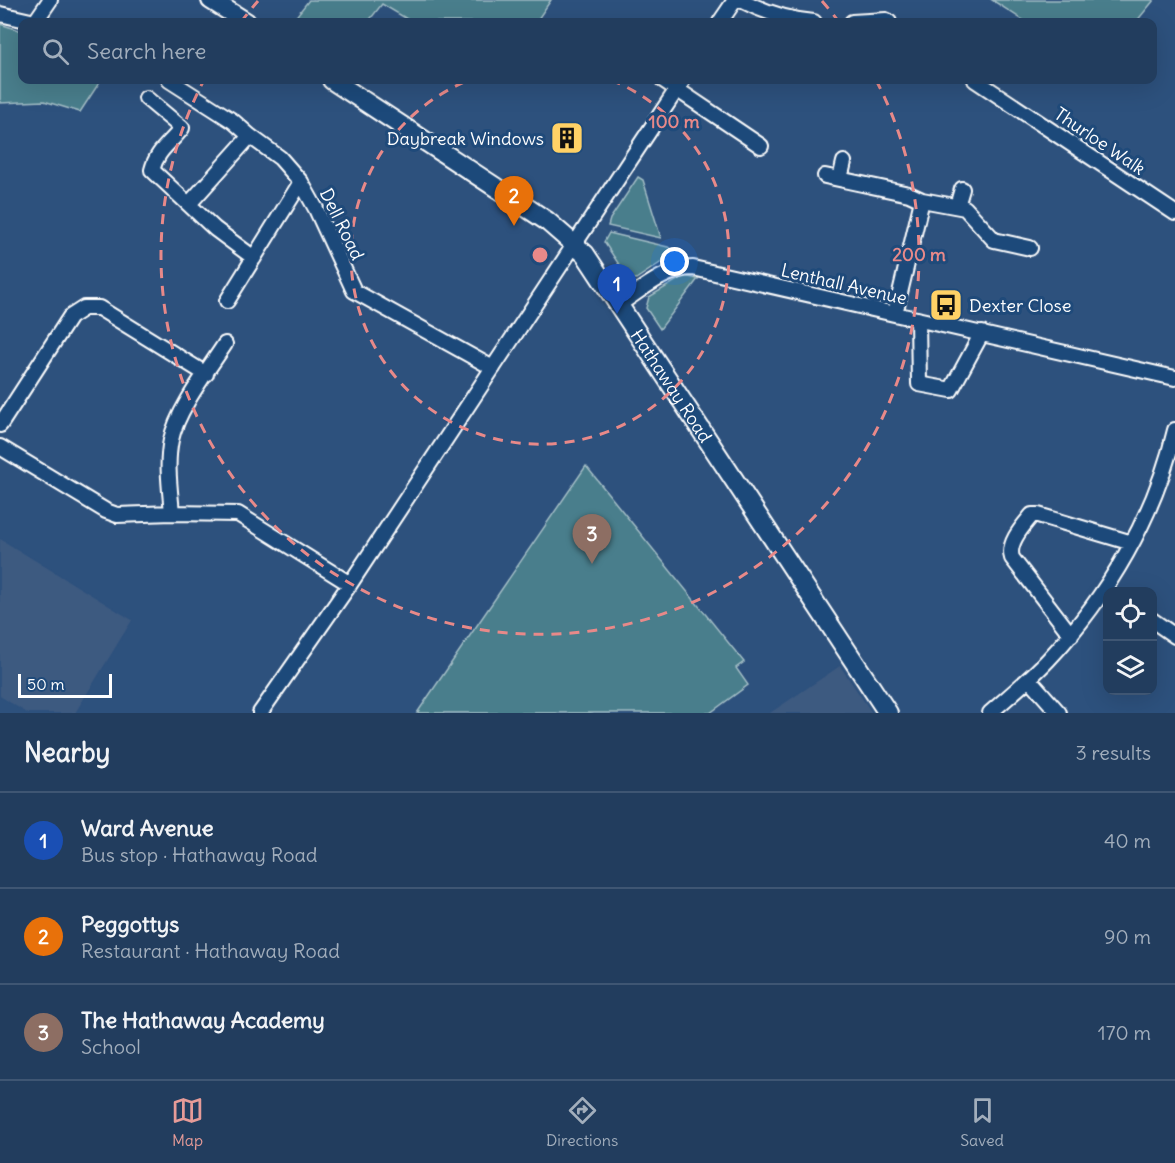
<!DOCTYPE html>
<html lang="en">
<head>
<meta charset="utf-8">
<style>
  :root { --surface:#223d5e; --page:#2e4867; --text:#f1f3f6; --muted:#a2aebc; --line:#3f5673; --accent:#e69b98 }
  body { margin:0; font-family:Delius,sans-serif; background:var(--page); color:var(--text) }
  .controls { position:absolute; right:18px; bottom:18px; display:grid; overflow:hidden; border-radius:12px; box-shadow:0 6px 24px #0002 }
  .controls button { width:54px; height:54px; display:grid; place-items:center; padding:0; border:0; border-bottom:2px solid var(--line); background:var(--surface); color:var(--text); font:30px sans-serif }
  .scale { position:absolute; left:18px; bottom:15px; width:94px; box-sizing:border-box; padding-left:6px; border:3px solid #fff; border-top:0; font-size:16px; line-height:21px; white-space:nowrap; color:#fff; -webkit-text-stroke:4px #1f4a7a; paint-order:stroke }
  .you { position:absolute; left:675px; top:262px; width:21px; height:21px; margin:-15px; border:4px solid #fff; border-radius:50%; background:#1a73e8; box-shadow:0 0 0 9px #1a73e833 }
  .badge { display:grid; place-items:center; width:39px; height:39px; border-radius:50%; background:var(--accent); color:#fff; font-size:20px; font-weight:700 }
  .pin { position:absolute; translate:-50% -50px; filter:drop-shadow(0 2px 3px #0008) }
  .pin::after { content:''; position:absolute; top:32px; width:21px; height:18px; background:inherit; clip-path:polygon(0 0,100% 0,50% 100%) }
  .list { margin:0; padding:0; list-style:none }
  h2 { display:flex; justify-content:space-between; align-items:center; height:78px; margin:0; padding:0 24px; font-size:26px }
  h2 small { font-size:20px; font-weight:400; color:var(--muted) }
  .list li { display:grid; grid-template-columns:39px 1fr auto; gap:18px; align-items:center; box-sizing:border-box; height:96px; padding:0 24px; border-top:2px solid var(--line) }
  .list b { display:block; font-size:22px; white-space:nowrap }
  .list p { margin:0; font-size:20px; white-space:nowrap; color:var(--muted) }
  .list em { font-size:20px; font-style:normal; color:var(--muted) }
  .icon { flex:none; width:33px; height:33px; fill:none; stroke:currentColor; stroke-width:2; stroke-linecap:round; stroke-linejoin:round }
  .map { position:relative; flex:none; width:1175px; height:713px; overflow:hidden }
  .search { position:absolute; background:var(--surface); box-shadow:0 6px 24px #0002; left:18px; right:18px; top:18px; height:66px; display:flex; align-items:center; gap:15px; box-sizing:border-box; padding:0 21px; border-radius:12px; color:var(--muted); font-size:22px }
  .sheet { height:366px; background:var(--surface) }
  nav { display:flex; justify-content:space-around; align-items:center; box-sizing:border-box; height:84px; border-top:2px solid var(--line); background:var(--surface); font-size:16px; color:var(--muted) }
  nav a { display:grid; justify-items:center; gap:3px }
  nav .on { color:var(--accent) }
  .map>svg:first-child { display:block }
</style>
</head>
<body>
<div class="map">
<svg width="1175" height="713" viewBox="0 0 1175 713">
  <rect width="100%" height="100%" fill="#2d517d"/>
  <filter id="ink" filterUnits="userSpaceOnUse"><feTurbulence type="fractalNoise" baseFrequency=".0167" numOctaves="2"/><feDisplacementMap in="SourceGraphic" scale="12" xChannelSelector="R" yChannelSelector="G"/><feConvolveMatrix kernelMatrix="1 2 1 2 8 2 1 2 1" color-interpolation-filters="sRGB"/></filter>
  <g filter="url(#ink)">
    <!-- built -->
    <path fill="#3e5a80" d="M 0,539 L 132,620 L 75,713 L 27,713 L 0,696 Z
      M 840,666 L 872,713 L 770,713 L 788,701 Z"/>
    <!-- green -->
    <path fill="#497e8c" stroke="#a4bec6" stroke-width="1.5" d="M 309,0 L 551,0 L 536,22 L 412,22 L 382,4 L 368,22 L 298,22 L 294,19 Z
      M 992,0 L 1154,0 L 1136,22 L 1026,22 Z
      M 0,24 L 22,31 L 22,80 L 101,80 L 80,112 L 44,101 L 0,103 Z
      M 638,177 L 643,180 L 661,238 L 608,226 L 610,219 Z
      M 609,233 L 668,247 L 671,249 L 672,255 L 636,279 L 628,278 L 604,242 Z
      M 684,276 L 698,279 L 660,329 L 646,308 L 649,297 Z
      M 586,466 L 744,662 L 736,668 L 748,685 L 710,713 L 417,713 Z"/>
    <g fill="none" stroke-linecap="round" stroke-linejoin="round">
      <!-- minor casing -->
      <g stroke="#fff" stroke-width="18">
        <path id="minor" d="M 741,0 C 764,12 788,20 814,22
          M 0,14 L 35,22
          M 35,22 L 50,0
          M 720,22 L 735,0
          M 852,22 L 886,20 L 889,22
          M 169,80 L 233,121 L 250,136 L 280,158 L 301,182 L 316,209 L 354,291 L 493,368
          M 663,80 L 761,146
          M 975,80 L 1175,213
          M 146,98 L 182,128 C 170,144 157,150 152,170 L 215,229 L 254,258
          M 825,176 L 909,194 L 922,200
          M 840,179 L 844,162
          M 189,204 L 250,136
          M 957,206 L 962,189
          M 227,301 L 301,182
          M 618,305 C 640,291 666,268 693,268 L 1175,378
          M 895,314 L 922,200 L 965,208 L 994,240 L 1030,248
          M 918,319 L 919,384 L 951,390 L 982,333
          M 0,425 L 70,317 L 84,308 L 99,308 L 206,374
          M 0,447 L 106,511 L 117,515 L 172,513 C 170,489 166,464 171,440 C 177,410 208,370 225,344
          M 172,513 L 238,514 L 350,584
          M 1152,620 L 1175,636
          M 1071,635 L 1012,558 C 1007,543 1023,526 1032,515 L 1038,515 L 1132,543
          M 1029,679 L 1059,713
          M 260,713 L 350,584 L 683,80
          M 990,713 C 1009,696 1030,679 1048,660 C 1108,596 1155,516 1175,430"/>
      </g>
      <!-- tertiary casing -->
      <g stroke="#fff" stroke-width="22">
        <g id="tertiary">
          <path d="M 211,0 L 246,22"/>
          <path id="s1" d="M 332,80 L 547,221 L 585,254 L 888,713"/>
        </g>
      </g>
      <!-- minor -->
      <use href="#minor" stroke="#1f4a7a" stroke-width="14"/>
      <!-- tertiary -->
      <use href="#tertiary" stroke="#1f4a7a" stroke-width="18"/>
    </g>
  </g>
  <!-- distance rings -->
  <g fill="none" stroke="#e88989" stroke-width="3" stroke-dasharray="10 8">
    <path d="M611 80A189 189 0 1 1 469 80"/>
    <path d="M241 22A379 379 0 0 1 258 1M822 1A379 379 0 0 1 839 22M876 80A379 379 0 1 1 204 80"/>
  </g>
  <!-- icons -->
  <defs>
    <g id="building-square" transform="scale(1.725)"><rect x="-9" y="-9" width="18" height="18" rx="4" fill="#ffd166" stroke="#1f4a7a"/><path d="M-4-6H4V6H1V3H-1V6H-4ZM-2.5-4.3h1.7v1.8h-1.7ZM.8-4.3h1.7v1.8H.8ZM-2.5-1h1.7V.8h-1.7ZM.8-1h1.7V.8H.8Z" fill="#111"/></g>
    <g id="bus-square" transform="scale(1.725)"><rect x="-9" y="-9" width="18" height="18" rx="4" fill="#ffd166" stroke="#1f4a7a"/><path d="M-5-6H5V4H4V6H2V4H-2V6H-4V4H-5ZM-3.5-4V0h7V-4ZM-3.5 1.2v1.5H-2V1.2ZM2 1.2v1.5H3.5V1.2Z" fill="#111"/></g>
  </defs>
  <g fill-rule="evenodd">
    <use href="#building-square" x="567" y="138"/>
    <use href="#bus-square" x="946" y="305"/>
  </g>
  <g text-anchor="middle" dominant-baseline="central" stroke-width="6" stroke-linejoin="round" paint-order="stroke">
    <!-- poi labels -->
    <g font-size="18" fill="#fff" stroke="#1f4a7a" text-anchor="end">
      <text x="544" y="138">Daybreak Windows</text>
      <text x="969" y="305" text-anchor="start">Dexter Close</text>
    </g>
    <!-- street labels -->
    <g font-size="18" fill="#fff" stroke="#1f4a7a">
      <text transform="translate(1100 141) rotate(34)">Thurloe Walk</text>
      <text transform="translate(342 224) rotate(64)">Dell Road</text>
      <text transform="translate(844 284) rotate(13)">Lenthall Avenue</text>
      <text stroke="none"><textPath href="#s1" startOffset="465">Hathaway Road</textPath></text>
    </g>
  </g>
  <circle cx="540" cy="255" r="9" fill="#e88989" stroke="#1f4a7a" stroke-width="3"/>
  <g font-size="18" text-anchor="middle" font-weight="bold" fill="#e88989" stroke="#1f4a7a" stroke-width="6" stroke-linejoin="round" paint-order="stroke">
    <text x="674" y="128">100 m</text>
    <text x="919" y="261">200 m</text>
  </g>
</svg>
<div class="controls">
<button><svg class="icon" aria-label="locate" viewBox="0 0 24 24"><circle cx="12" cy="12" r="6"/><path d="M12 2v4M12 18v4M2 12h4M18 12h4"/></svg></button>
<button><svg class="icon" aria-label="layers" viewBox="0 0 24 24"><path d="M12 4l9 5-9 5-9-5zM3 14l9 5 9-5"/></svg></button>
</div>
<div class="scale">50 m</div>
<div class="you"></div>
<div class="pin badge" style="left:617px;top:314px;background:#1a4fb4">1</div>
<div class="pin badge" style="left:514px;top:226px;background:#e8710a">2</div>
<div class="pin badge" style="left:592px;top:564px;background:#8d6e63">3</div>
<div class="search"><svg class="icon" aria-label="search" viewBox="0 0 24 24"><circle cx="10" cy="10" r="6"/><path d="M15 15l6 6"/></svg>Search here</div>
</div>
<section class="sheet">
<h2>Nearby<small>3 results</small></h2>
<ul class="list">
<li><span class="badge" style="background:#1a4fb4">1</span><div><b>Ward Avenue</b><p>Bus stop · Hathaway Road</p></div><em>40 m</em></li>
<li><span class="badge" style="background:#e8710a">2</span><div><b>Peggottys</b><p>Restaurant · Hathaway Road</p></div><em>90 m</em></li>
<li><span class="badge" style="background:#8d6e63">3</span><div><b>The Hathaway Academy</b><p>School</p></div><em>170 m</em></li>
</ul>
</section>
<nav>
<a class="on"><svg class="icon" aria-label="map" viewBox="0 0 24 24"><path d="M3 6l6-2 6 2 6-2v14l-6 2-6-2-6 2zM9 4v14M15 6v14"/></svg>Map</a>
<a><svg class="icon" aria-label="directions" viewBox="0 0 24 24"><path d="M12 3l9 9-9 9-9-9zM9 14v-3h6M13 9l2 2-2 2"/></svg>Directions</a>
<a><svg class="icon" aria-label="saved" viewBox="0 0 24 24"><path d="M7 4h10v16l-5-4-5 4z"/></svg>Saved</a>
</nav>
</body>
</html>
